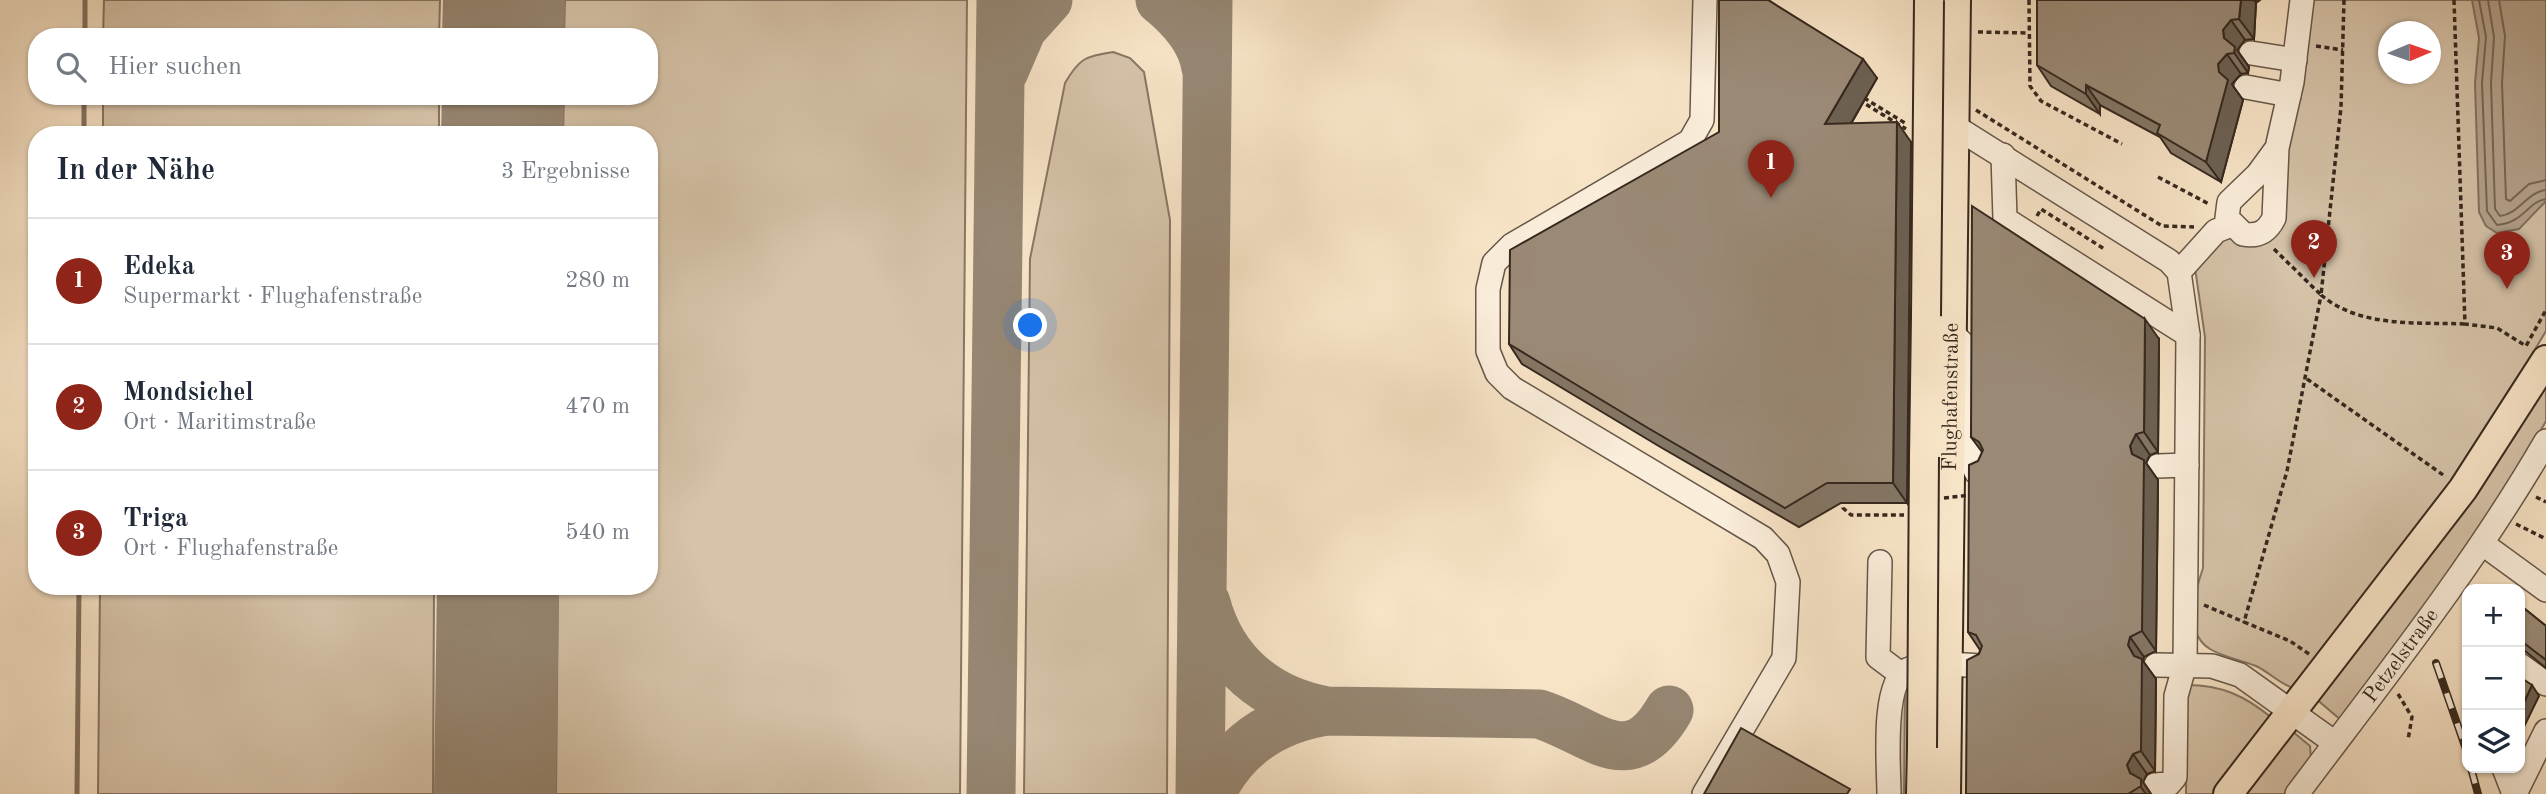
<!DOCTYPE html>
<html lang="de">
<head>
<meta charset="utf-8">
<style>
  :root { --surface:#fff; --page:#f2f2f3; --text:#1f2937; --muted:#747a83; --line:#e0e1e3; --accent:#8f2418 }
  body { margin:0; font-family:"Old Standard TT",serif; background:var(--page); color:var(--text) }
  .controls { position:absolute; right:21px; bottom:21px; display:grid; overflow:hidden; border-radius:14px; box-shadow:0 2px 5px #0004 }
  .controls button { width:63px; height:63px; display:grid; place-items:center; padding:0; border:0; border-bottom:2px solid var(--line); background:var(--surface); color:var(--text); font:35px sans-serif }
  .compass { position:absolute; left:2378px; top:21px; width:63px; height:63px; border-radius:50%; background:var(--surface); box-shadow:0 2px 5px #0004; rotate:88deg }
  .you { position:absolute; left:1031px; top:326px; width:24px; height:24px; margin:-18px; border:5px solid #fff; border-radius:50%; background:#1a73e8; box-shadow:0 0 0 10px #1a73e833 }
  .badge { display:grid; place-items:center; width:46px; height:46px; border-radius:50%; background:var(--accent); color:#fff; font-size:23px; font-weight:700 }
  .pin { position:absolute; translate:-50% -58px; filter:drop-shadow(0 2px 4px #0008) }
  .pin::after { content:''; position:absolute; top:37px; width:24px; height:21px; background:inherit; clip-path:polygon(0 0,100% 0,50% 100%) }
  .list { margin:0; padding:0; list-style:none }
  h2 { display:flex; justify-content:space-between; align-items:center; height:91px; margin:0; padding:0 28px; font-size:30px }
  h2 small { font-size:23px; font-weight:400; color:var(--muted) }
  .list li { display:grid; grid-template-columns:46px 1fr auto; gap:21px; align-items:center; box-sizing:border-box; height:126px; padding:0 28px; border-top:2px solid var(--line) }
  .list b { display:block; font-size:26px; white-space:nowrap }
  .list p { margin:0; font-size:23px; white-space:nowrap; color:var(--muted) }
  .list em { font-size:23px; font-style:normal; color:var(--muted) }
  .icon { flex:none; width:38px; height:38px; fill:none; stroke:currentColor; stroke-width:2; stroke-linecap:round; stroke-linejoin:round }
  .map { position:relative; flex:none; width:2546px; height:794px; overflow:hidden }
  .search { position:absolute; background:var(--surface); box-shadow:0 2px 5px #0004; left:28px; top:28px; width:630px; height:77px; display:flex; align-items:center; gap:18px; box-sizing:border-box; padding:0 24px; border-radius:28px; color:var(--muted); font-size:26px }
  .panel { position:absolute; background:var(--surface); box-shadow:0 2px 5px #0004; left:28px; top:126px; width:630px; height:469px; border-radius:28px }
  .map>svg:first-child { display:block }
</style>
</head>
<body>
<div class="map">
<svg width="2546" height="794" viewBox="0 0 2546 794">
  <rect width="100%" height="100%" fill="#f7e3c6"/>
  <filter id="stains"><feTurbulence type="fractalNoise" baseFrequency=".00286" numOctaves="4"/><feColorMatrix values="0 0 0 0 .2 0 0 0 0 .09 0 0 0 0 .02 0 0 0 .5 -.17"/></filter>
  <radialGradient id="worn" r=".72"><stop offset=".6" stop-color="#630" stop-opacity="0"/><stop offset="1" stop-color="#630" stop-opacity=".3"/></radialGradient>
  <!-- green -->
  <path fill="#d6c3a9" stroke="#867664" stroke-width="2" fill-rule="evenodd" d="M 104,0 L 440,0 L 439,37 L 103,37 Z
    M 565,0 L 967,0 L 960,794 L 556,794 L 558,586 L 649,586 L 649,135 L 563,135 L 564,96 L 649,96 L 649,37 L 564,37 Z
    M 2309,0 L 2546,0 L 2546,331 L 2480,441 L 2416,533 L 2293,688 C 2280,684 2269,672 2256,666 C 2241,660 2223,657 2210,649 C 2183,633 2195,591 2203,568 L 2205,337 L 2195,268 L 2214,245 L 2228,236 L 2238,242 L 2257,242 L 2284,174 ZM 2388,32 L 2430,32 L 2430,74 L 2388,74 Z
    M 1113,52 L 1130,58 L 1144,72 L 1170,220 L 1167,794 L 1024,794 L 1030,259 L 1065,83 C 1079,59 1085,56 1113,52 Z
    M 103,96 L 439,96 L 439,135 L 103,135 Z
    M 2546,376 L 2546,421 L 2511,483 L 2456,564 L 2341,720 L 2315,698 Z
    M 100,586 L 434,586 L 433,794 L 98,794 Z
    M 2187,685 C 2222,685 2245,696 2272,718 L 2216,794 L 2186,794 Z
    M 1905,693 L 1904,794 L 1898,794 L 1900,706 Z
    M 2292,731 L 2310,746 L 2311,759 L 2285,794 L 2241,794 Z"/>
  <!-- water -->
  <path fill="#b5a38d" stroke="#827261" stroke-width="2" d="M 2472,0 L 2546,0 L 2546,201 L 2519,229 L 2497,233 L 2486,226 L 2479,212 L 2475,83 L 2479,38 Z"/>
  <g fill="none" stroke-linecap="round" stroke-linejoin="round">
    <!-- shore -->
    <path stroke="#766656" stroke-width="2" d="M 2479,0 L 2486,37 L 2482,83 L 2487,211 L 2497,225 C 2524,223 2527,202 2546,199
      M 2488,0 L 2494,37 L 2491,83 L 2495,209 L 2500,216 C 2519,214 2527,192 2546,190
      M 2499,0 L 2505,36 L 2502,83 L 2506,199 L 2510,201 L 2529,184 L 2546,180"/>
    <!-- stream -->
    <path stroke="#827261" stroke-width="5" d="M 85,37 L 85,0
      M 84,135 L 84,96
      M 77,794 L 79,586"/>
    <!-- taxiway -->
    <path stroke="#968672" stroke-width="49" d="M 1160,0 C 1181,17 1202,40 1206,68
      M 1004,71 L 1022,29 L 1048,0
      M 1206,603 C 1222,663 1266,700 1327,711 L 1539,714 C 1592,730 1629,779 1669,710
      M 991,794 L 1001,0
      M 1200,794 L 1208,0
      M 1211,794 C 1234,745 1274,719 1327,711"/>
    <!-- runway -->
    <path stroke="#968672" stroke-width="122" d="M 503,37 L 504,0
      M 502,135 L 503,96
      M 495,794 L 498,586"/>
    <!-- minor casing -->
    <g stroke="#665748" stroke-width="26">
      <g id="minor">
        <path d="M 2251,53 L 2295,60"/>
        <path d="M 2246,87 L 2289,95"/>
        <path d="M 1954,126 L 2169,261 L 2179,272 L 2188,335 L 2185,664 L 2176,696 L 2175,777 L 2169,784 L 2155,785"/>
        <path d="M 2277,148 L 2258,174 L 2229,202 L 2227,218 L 2243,234 C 2258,237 2267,232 2274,218 L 2277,148 L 2292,82 L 2302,0"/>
        <path d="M 2003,155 L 2005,219 L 2188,335"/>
        <path d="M 2179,272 L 2216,231 L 2231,225"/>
        <path d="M 1952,333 L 1965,346 L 1973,365 L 1971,460 L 1976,472 L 1983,471"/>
        <path d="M 2158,466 L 2187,465"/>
        <path d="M 2483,544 L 2546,590"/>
        <path d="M 1880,562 L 1878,657 L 1902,675"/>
        <path d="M 2156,665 L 2212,666 L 2240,675 L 2335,743"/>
        <path d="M 2520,665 L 2546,684"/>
        <path d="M 2504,768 L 2514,794"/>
        <path d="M 1704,794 L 1784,658 L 1788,582 L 1778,554 L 1763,538 L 1512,388 L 1497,373 L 1488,351 L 1488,289 L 1494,263 L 1512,245 L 1690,141 L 1702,120 L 1705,0"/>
        <path d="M 1889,794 C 1889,767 1881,684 1907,670 C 1927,660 1960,665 1982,666"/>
        <path id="s1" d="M 2297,794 C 2384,678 2473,567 2546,441"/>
        <path d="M 2515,794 L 2546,731"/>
      </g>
    </g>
    <!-- major casing -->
    <g stroke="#36281e" stroke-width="32">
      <g id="major">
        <path d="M 1924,457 L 1926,316"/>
        <path d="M 1921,794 L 1922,748"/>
        <path id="s2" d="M 1946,794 L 1956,0"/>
        <path d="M 2228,794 L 2463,489 L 2546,360"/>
      </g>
    </g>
    <!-- path -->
    <path stroke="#36281e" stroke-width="3.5" stroke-dasharray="5 3.5" stroke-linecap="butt" d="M 2029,0 L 2030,86 L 2041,101 L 2122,144
      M 2454,0 L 2465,324 L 2497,328 L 2526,346 L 2546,310
      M 1978,32 L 2029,33
      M 2316,46 L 2343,50
      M 1864,98 L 1905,123
      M 1859,100 L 1906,129
      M 1976,110 L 2162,226 L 2194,227
      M 2158,177 L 2209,204
      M 2037,216 L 2041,209 L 2106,250
      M 2274,249 L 2321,295 L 2341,107 L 2344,0
      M 2321,295 C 2361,328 2415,322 2465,324
      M 2307,379 L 2446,477
      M 2536,497 L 2546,502
      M 1843,499 L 1843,508 L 1851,515 L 1904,515
      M 2516,524 L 2546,539
      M 2204,605 L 2244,622
      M 2309,654 L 2290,641 L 2244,622 L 2287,471 L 2321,295
      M 2398,694 L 2412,717 L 2408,740"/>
    <!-- minor -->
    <use href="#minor" stroke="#faedda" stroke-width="23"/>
    <!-- major -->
    <use href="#major" stroke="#f7e3c6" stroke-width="28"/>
    <!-- rail casing -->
    <g stroke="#36281e" stroke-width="8">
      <path id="rail" d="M 2436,663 L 2467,752
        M 2471,768 L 2478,794"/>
    </g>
    <!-- rail -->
    <use href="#rail" stroke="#faedda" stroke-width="5" stroke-dasharray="16" stroke-linecap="butt"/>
    <!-- major-bridge casing -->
    <g stroke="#36281e" stroke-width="32" stroke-linecap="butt">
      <path id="major-bridge" d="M 1926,316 L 1929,0
        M 1922,748 L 1924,457"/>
    </g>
    <!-- path-bridge -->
    <path stroke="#36281e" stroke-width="3.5" stroke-dasharray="5 3.5" stroke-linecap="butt" d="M 1944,498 L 1971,495"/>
    <!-- major-bridge -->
    <use href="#major-bridge" stroke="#f7e3c6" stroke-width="28"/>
  </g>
  <!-- wall -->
  <path fill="#847665" stroke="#36281e" stroke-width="2" d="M 2037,0 L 2260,0 L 2256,3 L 2254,39 L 2245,40 L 2237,50 L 2249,67 L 2248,73 L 2241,74 L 2232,84 L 2233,86 L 2243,100 L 2221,182 L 2171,153 L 2160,137 L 2100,105 L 2100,114 L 2051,86 L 2037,65 Z
    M 1770,1 L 1877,78 L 1851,124 L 1911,142 L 1907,503 L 1841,503 L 1799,527 L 1662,448 L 1522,364 L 1509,344 L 1719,132 Z
    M 2159,339 L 2158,452 L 2150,455 L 2146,463 L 2158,480 L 2156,651 L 2144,657 L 2143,661 L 2156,679 L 2155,771 L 2147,774 L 2143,782 L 2151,794 L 1966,794 L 1979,654 L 1980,650 L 1968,632 L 1982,452 L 1971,437 Z
    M 2520,605 L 2546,626 L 2546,668 L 2520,647 Z"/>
  <!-- shaded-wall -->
  <path fill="#6c6052" stroke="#36281e" stroke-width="2" d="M 2241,0 L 2254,0 L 2256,3 L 2254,39 L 2239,19 Z
    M 2231,20 L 2245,40 L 2237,50 L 2249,67 L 2248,73 L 2224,38 L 2223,30 Z
    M 2227,54 L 2241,74 L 2232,84 L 2233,86 L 2243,100 L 2221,182 L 2206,162 L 2218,64 Z
    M 1863,59 L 1877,78 L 1839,144 L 1825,124 Z
    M 2086,85 L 2100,105 L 2100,114 L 2086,94 Z
    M 1897,122 L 1911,142 L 1907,503 L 1893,483 Z
    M 2145,319 L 2159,339 L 2158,452 L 2144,432 Z
    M 2136,434 L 2150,455 L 2146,463 L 2158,480 L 2156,651 L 2142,631 L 2132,454 L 2130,446 Z
    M 2130,637 L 2144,657 L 2143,661 L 2156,679 L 2155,771 L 2141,751 L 2134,656 L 2128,645 Z
    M 2532,685 L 2539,696 L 2521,733 L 2520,731 L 2520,711 Z
    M 2133,754 L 2147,774 L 2143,782 L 2151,794 L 2146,794 L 2130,773 L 2127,765 Z"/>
  <!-- building -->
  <path fill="#9a8975" stroke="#36281e" stroke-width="2" d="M 1719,0 L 1768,0 L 1863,59 L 1825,124 L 1897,122 L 1893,483 L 1827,483 L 1785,508 L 1648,428 L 1509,344 L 1510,250 L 1719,132 Z
    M 2037,0 L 2241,0 L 2239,19 L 2231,20 L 2223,30 L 2224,38 L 2235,47 L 2234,53 L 2227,54 L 2218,64 L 2219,72 L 2228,80 L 2206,162 L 2157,133 L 2160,125 L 2086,85 L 2086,94 L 2037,65 Z
    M 1972,206 L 2145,319 L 2144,432 L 2136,434 L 2130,446 L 2132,454 L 2144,460 L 2142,631 L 2130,637 L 2128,645 L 2134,656 L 2142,659 L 2141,751 L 2133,754 L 2127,765 L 2130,773 L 2141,779 L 2141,786 L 2128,794 L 1966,794 L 1967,660 L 1979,654 L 1982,646 L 1976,635 L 1968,632 L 1969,465 L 1978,461 L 1983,450 L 1979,442 L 1971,437 Z
    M 2520,605 L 2546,626 L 2546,660 L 2520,640 Z
    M 2520,677 L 2532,685 L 2520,711 Z
    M 1741,728 L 1850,789 L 1847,794 L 1704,794 Z"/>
  <g text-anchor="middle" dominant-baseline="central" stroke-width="7" stroke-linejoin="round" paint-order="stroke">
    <!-- street labels -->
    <g font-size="21" fill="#36281e" stroke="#faedda">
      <text stroke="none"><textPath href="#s2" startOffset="397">Flughafenstraße</textPath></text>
      <text stroke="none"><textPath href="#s1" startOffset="173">Petzelstraße</textPath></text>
    </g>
  </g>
  <rect width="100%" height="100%" filter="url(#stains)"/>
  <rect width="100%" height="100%" fill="url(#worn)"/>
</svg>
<div class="controls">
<button>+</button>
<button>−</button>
<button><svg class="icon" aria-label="layers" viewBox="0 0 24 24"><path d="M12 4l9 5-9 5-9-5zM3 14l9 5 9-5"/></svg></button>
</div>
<svg class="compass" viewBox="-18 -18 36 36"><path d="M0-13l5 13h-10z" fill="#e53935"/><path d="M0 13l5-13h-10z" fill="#747a83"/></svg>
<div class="you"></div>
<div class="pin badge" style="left:1771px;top:198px">1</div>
<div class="pin badge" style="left:2314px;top:278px">2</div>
<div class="pin badge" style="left:2507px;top:289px">3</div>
<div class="search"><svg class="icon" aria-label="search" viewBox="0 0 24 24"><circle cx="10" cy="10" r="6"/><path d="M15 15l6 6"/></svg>Hier suchen</div>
<section class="panel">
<h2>In der Nähe<small>3 Ergebnisse</small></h2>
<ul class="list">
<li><span class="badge">1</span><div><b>Edeka</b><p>Supermarkt · Flughafenstraße</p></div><em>280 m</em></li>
<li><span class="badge">2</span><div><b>Mondsichel</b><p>Ort · Maritimstraße</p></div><em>470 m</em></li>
<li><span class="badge">3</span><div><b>Triga</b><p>Ort · Flughafenstraße</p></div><em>540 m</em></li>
</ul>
</section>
</div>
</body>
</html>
